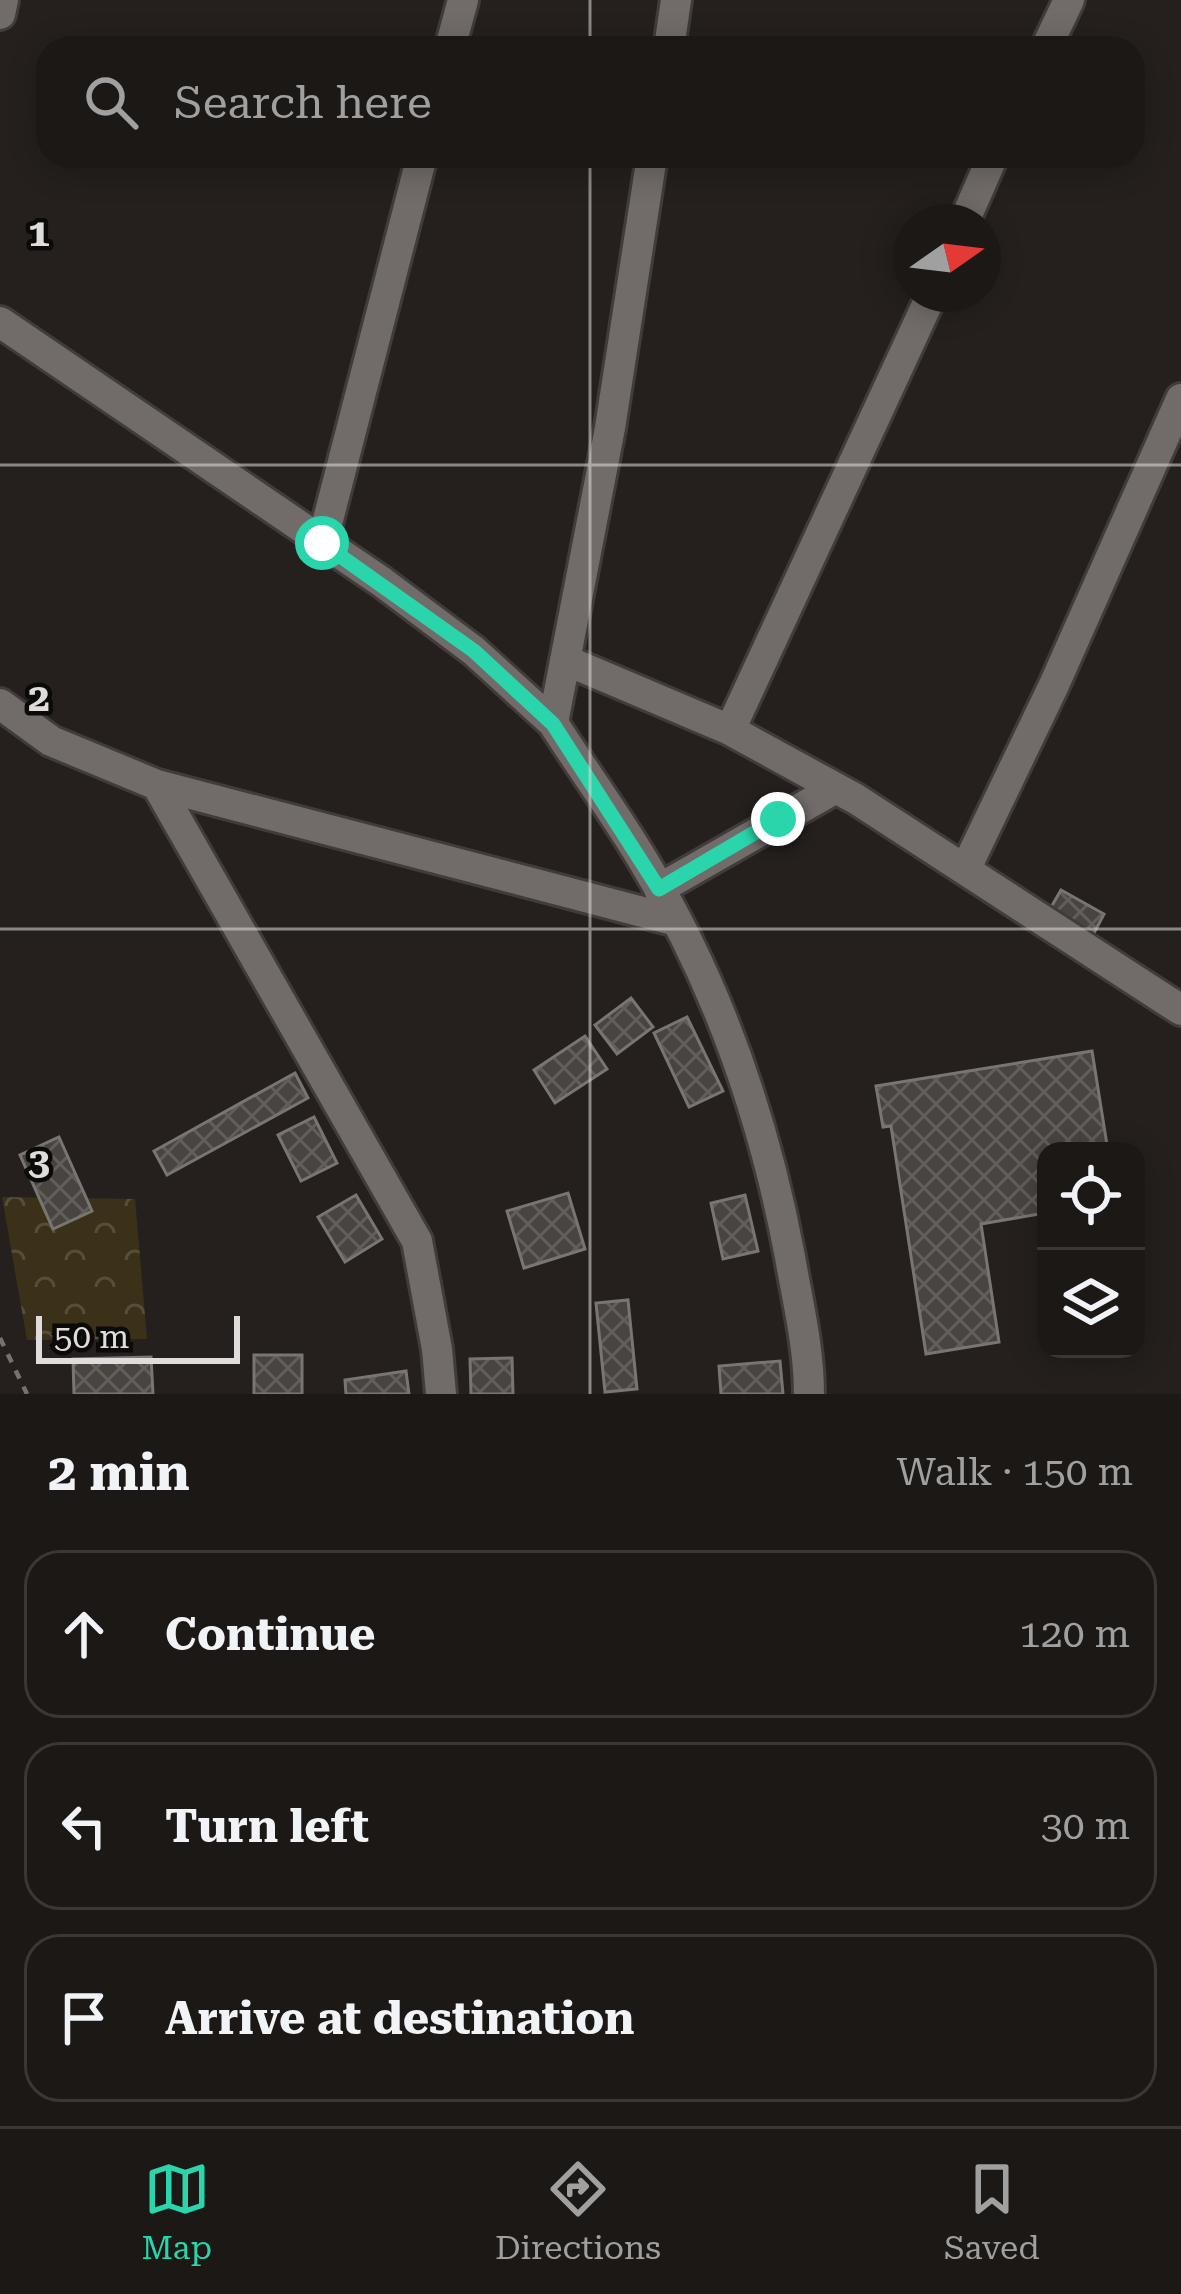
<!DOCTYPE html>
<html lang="en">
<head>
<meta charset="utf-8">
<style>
  :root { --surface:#1c1816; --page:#25211f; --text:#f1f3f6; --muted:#a0a0a1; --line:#3a3735; --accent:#2ad5ac }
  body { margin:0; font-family:"Roboto Serif",serif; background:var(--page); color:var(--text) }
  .controls { position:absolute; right:36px; bottom:36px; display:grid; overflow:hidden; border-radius:24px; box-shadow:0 6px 30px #0003 }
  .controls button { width:108px; height:108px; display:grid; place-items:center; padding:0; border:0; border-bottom:3px solid var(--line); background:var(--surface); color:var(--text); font:60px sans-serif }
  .compass { position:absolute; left:893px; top:204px; width:108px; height:108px; border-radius:50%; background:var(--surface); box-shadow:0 6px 30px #0003; rotate:76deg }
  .scale { position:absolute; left:36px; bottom:30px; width:204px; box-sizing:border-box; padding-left:12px; border:6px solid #e0dcdb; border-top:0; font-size:33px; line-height:42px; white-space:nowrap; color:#e0dcdb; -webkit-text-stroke:9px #0c0a09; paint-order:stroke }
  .stop { position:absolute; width:36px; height:36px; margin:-27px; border:9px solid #2ad5ac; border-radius:50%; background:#fff }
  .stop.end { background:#2ad5ac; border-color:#fff; box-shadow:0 3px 12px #0008 }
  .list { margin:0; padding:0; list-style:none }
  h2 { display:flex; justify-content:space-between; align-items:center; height:156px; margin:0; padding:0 48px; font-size:51px }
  h2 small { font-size:39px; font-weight:400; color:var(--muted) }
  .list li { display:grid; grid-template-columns:78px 1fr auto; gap:36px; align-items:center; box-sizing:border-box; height:168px; margin:0 24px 24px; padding:0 24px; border:3px solid var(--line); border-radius:36px }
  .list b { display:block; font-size:45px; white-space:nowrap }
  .list em { font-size:39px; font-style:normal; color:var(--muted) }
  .icon { flex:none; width:66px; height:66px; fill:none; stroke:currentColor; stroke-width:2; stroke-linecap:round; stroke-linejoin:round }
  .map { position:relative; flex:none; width:1181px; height:1394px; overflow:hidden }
  .search { position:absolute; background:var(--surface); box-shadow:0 6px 30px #0003; left:36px; right:36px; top:36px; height:132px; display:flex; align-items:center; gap:30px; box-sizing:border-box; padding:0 42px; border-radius:36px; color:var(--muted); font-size:45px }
  .sheet { height:732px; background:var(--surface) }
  nav { display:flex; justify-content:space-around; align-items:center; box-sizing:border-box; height:168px; border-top:3px solid var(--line); background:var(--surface); font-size:33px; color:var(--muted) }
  nav a { display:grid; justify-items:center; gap:6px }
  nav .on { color:var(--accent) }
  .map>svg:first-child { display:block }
</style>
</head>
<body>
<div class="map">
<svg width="1181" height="1394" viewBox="0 0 1181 1394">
  <defs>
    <pattern id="forest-crowns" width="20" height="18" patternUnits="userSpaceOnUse" patternTransform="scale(3)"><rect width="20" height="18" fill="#3b3118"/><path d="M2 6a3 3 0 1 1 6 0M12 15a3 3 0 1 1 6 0" fill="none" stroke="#574e39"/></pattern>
    <pattern id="building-cross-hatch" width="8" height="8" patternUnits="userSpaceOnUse" patternTransform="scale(3)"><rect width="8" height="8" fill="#484440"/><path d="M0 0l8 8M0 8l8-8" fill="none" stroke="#625e5b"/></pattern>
  </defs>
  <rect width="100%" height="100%" fill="#25201e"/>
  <!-- forest -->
  <path fill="url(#forest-crowns)" d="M 2,1197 L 135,1199 L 147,1339 L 27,1340 Z"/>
  <!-- building -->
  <path fill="url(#building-cross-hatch)" stroke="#797571" stroke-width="3" d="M 1061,890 L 1104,914 L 1094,933 L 1050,909 Z
    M 631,998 L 653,1027 L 617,1054 L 595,1025 Z
    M 687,1017 L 723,1091 L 689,1107 L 654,1033 Z
    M 585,1036 L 607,1069 L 555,1103 L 534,1070 Z
    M 1092,1051 L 1108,1151 L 1046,1151 L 1046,1217 L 1045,1213 L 981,1224 L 999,1342 L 926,1354 L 891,1126 L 883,1127 L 876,1086 Z
    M 295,1073 L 308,1098 L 167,1175 L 154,1151 Z
    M 314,1117 L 337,1163 L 301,1181 L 278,1135 Z
    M 59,1137 L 92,1211 L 53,1229 L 20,1155 Z
    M 568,1193 L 585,1249 L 524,1268 L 507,1211 Z
    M 356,1195 L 382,1239 L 345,1262 L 318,1217 Z
    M 745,1195 L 758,1251 L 723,1259 L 711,1203 Z
    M 628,1300 L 637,1389 L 605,1392 L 596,1303 Z
    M 254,1355 L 302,1355 L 302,1394 L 254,1394 Z
    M 151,1357 L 153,1394 L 74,1394 L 73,1359 Z
    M 512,1358 L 513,1394 L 471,1394 L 470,1359 Z
    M 780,1361 L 783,1394 L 721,1394 L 719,1366 Z
    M 406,1371 L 409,1394 L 346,1394 L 345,1380 Z"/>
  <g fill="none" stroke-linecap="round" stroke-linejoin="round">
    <!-- minor casing -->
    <g stroke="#403c3b" stroke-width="36">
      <path id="minor" d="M 0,14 L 3,0
        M 450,48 L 463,0
        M 669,48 L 676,0
        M 1046,48 L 1069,0
        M 652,156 L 610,428 L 553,723 C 583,770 616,815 644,862 C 718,984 764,1118 790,1257 C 798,1303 809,1348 809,1394
        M 964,222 L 993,156
        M 0,322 L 382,582 L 474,651 L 553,723
        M 322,543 L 422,156
        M 565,660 L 730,730 L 856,799 L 1181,1010
        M 0,704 L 51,741 L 157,785 L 673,920
        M 730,730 L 932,294
        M 157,785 L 417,1241 L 437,1349 L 441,1394
        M 966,868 L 1054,685 L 1181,399
        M 659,889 L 836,788"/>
    </g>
    <!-- path -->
    <path stroke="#777270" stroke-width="4.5" stroke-dasharray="9 9" stroke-linecap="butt" d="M 0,1338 L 27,1394"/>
    <!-- minor -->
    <use href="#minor" stroke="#716b69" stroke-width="30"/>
  </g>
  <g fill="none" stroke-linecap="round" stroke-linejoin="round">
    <!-- route -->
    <path stroke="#2ad5ac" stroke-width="15" d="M 322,543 L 474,651 L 553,724 L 659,889 L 778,819"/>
  </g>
  <!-- grid -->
  <path fill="none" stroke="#e0dcdb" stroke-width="3" stroke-opacity="0.55" d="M 590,0 L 590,48M 590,156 L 590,1394M 0,465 L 1181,465M 0,929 L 1181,929"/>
  <g font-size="39" text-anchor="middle" font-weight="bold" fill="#e0dcdb" stroke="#0c0a09" stroke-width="9" stroke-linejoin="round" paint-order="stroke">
    <text x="39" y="246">1</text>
    <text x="39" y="711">2</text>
    <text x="39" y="1175">3</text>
  </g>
</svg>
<div class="controls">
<button><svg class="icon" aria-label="locate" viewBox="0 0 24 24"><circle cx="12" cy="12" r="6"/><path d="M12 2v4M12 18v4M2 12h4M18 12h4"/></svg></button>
<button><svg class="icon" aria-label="layers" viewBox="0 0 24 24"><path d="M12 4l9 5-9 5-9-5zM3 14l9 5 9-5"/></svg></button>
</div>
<svg class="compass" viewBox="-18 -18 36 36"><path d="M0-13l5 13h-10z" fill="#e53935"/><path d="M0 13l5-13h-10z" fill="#a0a0a1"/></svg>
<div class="scale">50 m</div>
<div class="stop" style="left:322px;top:543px"></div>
<div class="stop end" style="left:778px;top:819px"></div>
<div class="search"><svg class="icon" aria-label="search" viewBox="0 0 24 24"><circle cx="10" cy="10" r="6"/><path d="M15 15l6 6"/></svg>Search here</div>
</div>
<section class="sheet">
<h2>2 min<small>Walk · 150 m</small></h2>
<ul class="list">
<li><svg class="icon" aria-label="ahead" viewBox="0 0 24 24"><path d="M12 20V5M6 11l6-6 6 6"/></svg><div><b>Continue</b></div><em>120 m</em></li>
<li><svg class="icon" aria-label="left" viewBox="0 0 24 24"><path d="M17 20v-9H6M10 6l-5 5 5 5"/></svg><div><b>Turn left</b></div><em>30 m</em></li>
<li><svg class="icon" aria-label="arrive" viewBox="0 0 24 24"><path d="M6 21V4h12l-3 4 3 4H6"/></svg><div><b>Arrive at destination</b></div></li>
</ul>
</section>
<nav>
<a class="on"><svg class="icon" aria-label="map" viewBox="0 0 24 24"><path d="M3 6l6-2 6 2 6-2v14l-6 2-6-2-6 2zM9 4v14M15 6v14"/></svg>Map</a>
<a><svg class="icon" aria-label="directions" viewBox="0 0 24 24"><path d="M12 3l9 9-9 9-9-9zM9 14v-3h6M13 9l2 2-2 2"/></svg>Directions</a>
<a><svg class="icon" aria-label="saved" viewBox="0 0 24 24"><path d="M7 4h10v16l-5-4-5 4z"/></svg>Saved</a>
</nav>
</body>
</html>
